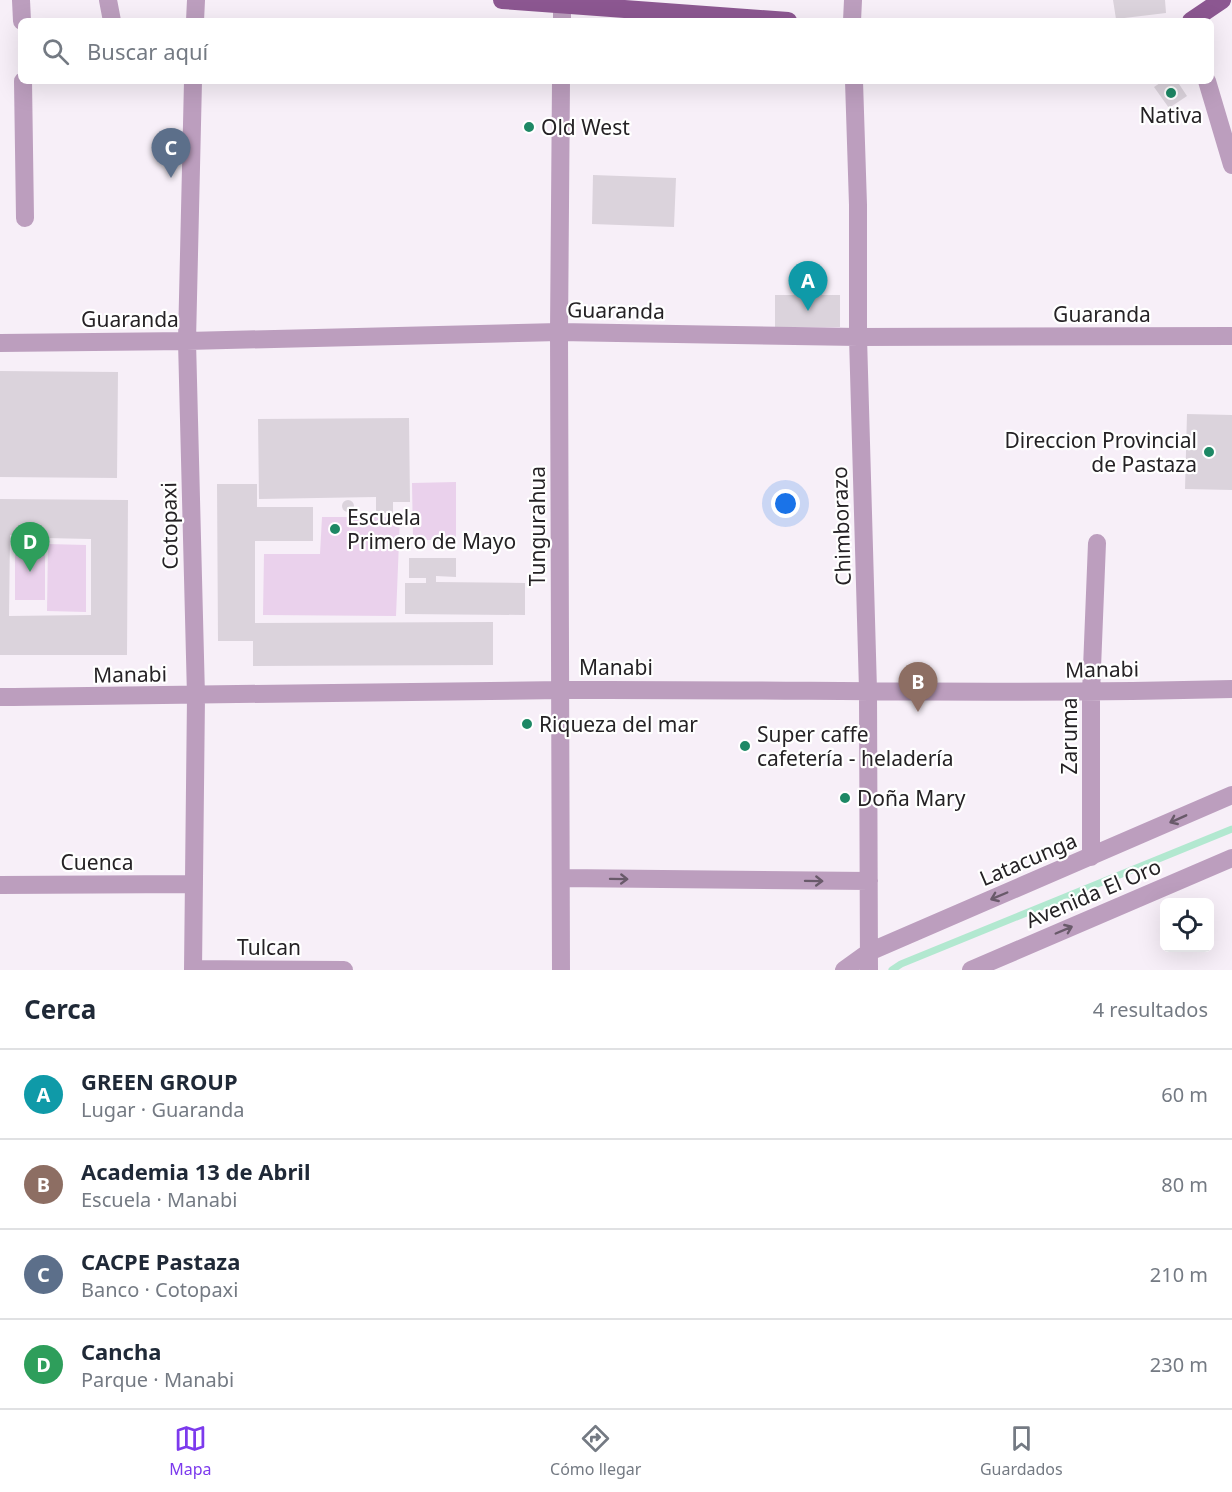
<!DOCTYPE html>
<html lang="es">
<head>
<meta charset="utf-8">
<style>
  :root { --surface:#fff; --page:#f2f2f3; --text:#1f2937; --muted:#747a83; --line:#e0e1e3; --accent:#7c3aed }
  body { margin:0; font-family:"Noto Sans",sans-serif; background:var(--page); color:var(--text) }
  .controls { position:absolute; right:18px; bottom:18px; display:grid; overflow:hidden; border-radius:9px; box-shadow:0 6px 24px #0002 }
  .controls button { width:54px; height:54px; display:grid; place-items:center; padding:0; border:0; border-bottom:2px solid var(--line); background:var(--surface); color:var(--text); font:30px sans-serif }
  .you { position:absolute; left:786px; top:504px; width:21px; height:21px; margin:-15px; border:4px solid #fff; border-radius:50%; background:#1a73e8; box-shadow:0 0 0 9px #1a73e833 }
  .badge { display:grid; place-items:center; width:39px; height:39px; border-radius:50%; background:var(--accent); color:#fff; font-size:20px; font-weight:700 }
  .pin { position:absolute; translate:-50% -50px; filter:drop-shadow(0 2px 3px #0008) }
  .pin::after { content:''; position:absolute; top:32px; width:21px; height:18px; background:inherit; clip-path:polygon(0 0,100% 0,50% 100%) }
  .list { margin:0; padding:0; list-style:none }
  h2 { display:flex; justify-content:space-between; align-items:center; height:78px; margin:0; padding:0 24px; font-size:26px }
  h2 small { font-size:20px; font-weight:400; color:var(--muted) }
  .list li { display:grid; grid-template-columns:39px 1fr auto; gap:18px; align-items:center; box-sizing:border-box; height:90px; padding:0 24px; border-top:2px solid var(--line) }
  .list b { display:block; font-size:22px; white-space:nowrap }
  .list p { margin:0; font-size:20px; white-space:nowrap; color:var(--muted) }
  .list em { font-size:20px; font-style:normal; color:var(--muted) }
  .icon { flex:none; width:33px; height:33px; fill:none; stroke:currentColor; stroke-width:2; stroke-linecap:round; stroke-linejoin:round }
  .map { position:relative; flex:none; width:1232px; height:970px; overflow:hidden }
  .search { position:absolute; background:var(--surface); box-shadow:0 6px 24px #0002; left:18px; right:18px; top:18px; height:66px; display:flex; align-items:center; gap:15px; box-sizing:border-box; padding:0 21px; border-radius:9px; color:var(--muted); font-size:22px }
  .sheet { height:438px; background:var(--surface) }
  nav { display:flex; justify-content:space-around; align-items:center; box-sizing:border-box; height:84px; border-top:2px solid var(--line); background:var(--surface); font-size:16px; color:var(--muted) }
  nav a { display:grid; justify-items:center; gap:3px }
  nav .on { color:var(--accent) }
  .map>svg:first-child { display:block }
</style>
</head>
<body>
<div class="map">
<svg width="1232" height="970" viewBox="0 0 1232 970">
  <rect width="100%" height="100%" fill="#f7eff8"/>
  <!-- green -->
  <path fill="#ead1ec" d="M 456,482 L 456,540 L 413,540 L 412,483 Z
    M 322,517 L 400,517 L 396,616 L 263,615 L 264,554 L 320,554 Z
    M 15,543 L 45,543 L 45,600 L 15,600 Z
    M 48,544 L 86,545 L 86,612 L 47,611 Z"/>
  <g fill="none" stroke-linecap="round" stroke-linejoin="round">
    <!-- stream -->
    <path stroke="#b2e8d0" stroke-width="7" d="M 892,970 L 901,964 L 1232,829"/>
  </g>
  <!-- building -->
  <path fill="#dbd3dc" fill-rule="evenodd" d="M 1113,0 L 1165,0 L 1166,13 L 1116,19 Z
    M 1163,81 L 1177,81 L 1187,96 L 1169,108 L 1154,87 Z
    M 593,175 L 676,178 L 674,227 L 592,224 Z
    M 775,295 L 840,295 L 840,327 L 775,327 Z
    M 0,371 L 118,372 L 117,478 L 0,477 Z
    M 1187,414 L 1232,415 L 1232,490 L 1185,489 Z
    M 409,418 L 410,502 L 393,502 L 393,513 L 376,513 L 376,497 L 259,499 L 258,419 Z
    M 217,484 L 257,484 L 257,507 L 313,507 L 313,541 L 255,541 L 255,623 L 493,622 L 493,665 L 253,666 L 253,641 L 218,641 Z
    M 0,499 L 128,500 L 127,655 L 0,655 ZM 10,535 L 45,535 L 45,538 L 91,539 L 91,615 L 9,616 Z
    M342 506a6 6 0 1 1 12 0a6 6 0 1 1-12 0Z
    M 409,558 L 456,558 L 456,577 L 436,576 L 436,582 L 525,583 L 525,615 L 405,614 L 405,583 L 426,583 L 426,578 L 409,578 Z"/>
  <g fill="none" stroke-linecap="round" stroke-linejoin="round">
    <!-- minor -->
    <path stroke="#bc9ebe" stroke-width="18" d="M 21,0 L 22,21
      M 108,0 L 112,21
      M 195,21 L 196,0
      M 562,21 L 562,0
      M 852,21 L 853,0
      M 23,81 L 25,218
      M 854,81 L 858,205 L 858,337 L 868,690 L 869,970
      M 1207,81 L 1232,165
      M 0,343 L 187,341 L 559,332 L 858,337 L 1232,336
      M 0,697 C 188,696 376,691 563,690 C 786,689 1009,695 1232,689
      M 1091,857 L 1091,693 L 1097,543
      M 561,878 L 869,881
      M 0,885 L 194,884
      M 193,969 L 344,970
      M 193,970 L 196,696 L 187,341 L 193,81
      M 561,970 L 559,332 L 561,81
      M 844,970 L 869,952 L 1232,795
      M 971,970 L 1232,858"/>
    <!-- major -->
    <path stroke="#8c5791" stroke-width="18" d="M 502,0 L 788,21
      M 1191,21 L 1222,0"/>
  </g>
  <!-- one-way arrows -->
  <defs><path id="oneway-shaft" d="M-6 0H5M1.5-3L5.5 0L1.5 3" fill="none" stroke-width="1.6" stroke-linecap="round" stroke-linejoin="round" transform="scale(1.5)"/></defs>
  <g stroke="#695a6a">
    <use href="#oneway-shaft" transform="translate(1178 819) rotate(156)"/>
    <use href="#oneway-shaft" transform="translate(619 879) rotate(1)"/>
    <use href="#oneway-shaft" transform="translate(814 881) rotate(1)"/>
    <use href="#oneway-shaft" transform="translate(999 896) rotate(157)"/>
    <use href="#oneway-shaft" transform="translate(1064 930) rotate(-23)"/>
  </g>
  <!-- markers -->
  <g fill="#1d8865" stroke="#fff" stroke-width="2">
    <circle cx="1171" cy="93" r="6"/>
    <circle cx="529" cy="127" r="6"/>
    <circle cx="1209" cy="452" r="6"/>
    <circle cx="335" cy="529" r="6"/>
    <circle cx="527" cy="724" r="6"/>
    <circle cx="745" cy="746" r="6"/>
    <circle cx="845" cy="798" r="6"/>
  </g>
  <g text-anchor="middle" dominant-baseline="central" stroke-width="4.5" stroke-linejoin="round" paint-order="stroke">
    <!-- poi labels -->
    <g font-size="21" fill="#252225" stroke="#fff" text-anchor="start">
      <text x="1171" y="115" text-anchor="middle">Nativa</text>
      <text x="541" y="127">Old West</text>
      <text x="1197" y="440" text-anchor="end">Direccion Provincial<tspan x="1197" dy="24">de Pastaza</tspan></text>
      <text x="347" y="517">Escuela<tspan x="347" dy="24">Primero de Mayo</tspan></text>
      <text x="539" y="724">Riqueza del mar</text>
      <text x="757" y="734">Super caffe<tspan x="757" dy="24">cafetería - heladería</tspan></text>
      <text x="857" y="798">Doña Mary</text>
    </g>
    <!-- street labels -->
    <g font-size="21" fill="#252225" stroke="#fff">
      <text transform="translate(616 310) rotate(1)">Guaranda</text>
      <text x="1102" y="314">Guaranda</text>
      <text x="130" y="319">Guaranda</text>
      <text transform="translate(169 526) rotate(-91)">Cotopaxi</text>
      <text transform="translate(537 526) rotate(-90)">Tungurahua</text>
      <text transform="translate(841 526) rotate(-92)">Chimborazo</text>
      <text x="616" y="667">Manabi</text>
      <text transform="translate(1102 669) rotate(-1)">Manabi</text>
      <text transform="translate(130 674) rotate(-1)">Manabi</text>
      <text transform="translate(1069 736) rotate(-90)">Zaruma</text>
      <text transform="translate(1028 859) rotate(-23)">Latacunga</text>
      <text x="97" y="862">Cuenca</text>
      <text transform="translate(1093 893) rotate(-23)">Avenida El Oro</text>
      <text x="269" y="947">Tulcan</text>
    </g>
  </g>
</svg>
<div class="controls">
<button><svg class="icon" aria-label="locate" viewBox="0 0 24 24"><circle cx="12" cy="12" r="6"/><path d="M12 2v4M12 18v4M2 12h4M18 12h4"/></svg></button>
</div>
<div class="you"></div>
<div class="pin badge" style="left:808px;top:311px;background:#0f9aa8">A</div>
<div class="pin badge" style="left:918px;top:712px;background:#8d6e63">B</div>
<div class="pin badge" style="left:171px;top:178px;background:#5c6f8a">C</div>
<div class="pin badge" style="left:30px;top:572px;background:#2e9e5b">D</div>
<div class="search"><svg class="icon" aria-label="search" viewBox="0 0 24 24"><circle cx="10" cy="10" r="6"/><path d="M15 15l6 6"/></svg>Buscar aquí</div>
</div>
<section class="sheet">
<h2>Cerca<small>4 resultados</small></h2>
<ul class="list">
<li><span class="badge" style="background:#0f9aa8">A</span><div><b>GREEN GROUP</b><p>Lugar · Guaranda</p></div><em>60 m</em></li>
<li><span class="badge" style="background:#8d6e63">B</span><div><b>Academia 13 de Abril</b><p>Escuela · Manabi</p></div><em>80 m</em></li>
<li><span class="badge" style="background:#5c6f8a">C</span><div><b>CACPE Pastaza</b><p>Banco · Cotopaxi</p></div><em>210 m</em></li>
<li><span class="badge" style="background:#2e9e5b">D</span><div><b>Cancha</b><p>Parque · Manabi</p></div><em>230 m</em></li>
</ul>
</section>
<nav>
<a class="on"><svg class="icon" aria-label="map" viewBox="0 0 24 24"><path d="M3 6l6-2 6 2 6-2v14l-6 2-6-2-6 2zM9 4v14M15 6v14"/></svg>Mapa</a>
<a><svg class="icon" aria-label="directions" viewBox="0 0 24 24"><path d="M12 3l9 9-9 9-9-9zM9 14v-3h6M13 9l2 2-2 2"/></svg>Cómo llegar</a>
<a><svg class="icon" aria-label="saved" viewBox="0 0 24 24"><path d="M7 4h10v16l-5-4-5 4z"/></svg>Guardados</a>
</nav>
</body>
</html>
